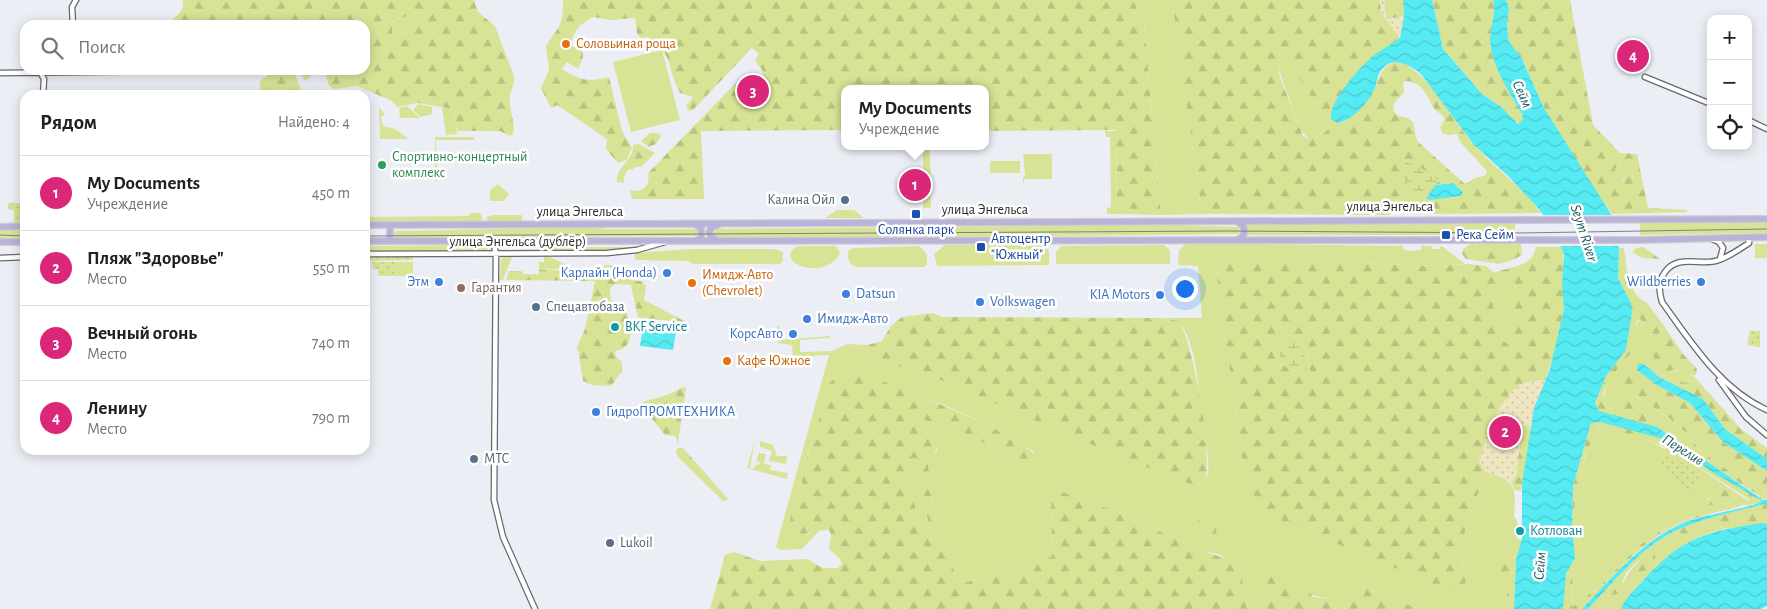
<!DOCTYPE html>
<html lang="ru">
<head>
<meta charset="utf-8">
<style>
  :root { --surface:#fff; --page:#f6f6f6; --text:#202124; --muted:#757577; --line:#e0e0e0; --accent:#db2777 }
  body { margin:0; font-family:"Alegreya Sans",sans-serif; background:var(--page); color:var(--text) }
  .controls { position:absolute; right:15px; top:15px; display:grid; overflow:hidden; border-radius:10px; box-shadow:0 2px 12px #0003 }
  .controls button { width:45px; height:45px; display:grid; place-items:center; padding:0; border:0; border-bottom:1px solid var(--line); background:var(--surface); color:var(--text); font:25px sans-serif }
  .you { position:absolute; left:1184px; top:288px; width:18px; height:18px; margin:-12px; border:4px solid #fff; border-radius:50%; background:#1a73e8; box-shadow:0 0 0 8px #1a73e833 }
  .badge { display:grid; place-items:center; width:32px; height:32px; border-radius:50%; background:var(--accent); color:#fff; font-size:16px; font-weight:700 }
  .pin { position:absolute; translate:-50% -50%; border:2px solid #fff; box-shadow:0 1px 5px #0006 }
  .popup { position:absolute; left:841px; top:85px; width:148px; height:65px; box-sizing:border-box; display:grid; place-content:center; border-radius:10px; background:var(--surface); filter:drop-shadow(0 1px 4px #0005); font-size:16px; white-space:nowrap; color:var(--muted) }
  .popup b { font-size:19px; color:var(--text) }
  .popup::after { content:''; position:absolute; left:50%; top:100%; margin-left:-10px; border:10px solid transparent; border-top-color:var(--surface) }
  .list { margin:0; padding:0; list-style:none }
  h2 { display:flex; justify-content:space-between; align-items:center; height:65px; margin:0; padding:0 20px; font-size:21px }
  h2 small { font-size:16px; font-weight:400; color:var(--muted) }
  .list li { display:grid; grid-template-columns:32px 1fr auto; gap:15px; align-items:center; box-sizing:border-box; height:75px; padding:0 20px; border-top:1px solid var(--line) }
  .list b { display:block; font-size:19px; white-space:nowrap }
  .list p { margin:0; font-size:16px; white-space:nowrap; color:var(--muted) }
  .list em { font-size:16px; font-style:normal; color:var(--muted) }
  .icon { flex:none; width:28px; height:28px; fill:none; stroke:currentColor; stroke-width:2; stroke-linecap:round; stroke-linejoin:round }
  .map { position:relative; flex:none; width:1767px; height:609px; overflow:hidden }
  .search { position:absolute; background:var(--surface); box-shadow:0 2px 12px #0003; left:20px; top:20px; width:350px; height:55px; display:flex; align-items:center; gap:12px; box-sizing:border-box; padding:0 18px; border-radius:15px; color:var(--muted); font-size:19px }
  .panel { position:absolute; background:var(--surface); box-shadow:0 2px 12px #0003; left:20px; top:90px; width:350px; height:365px; border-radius:15px }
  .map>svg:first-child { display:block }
</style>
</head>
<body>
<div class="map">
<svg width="1767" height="609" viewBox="0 0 1767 609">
  <defs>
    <pattern id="forest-firs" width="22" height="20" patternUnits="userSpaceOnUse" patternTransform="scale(1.25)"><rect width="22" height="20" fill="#d8e396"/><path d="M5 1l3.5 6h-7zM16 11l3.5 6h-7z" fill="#b9c381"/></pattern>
    <pattern id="wetland-marsh" width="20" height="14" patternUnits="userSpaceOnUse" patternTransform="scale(1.25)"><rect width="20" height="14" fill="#d8e396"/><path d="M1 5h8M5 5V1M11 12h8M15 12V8" fill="none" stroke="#b9c381"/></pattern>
    <pattern id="sand-dots" width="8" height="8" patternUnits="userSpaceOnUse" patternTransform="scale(1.25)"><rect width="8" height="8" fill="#efe5c0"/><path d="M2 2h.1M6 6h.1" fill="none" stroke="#cdc4a5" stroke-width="1.8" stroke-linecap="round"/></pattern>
    <pattern id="cemetery-stones" width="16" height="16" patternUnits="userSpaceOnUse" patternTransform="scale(1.25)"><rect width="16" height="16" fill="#d8e396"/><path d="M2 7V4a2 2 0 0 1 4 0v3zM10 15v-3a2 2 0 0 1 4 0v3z" fill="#b9c381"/></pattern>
    <pattern id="park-dots" width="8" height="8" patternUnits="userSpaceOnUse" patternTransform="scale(1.25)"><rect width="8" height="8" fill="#d8e396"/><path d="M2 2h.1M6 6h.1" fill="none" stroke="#b9c381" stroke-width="1.8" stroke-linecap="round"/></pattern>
    <pattern id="water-waves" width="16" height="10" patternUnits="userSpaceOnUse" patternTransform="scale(1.25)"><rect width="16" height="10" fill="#56eaf2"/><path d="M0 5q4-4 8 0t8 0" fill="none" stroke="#4bc9d0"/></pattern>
  </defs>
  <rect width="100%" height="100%" fill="#ebeff5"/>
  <!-- grass -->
  <path fill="#d8e396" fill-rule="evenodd" d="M 1133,0 L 1172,0 L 1201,208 L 1207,214 L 1161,215 L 1144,24 Z
    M 408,16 L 414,18 L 413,30 L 395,36 L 392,34 L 392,23 L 397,19 Z
    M 662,50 L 680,120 L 631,132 L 613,62 Z
    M 1286,61 L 1293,66 L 1307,92 L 1318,105 L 1324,119 L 1333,128 C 1324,131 1317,138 1309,140 L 1300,129 L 1278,67 Z
    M 418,104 L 432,107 L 432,114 L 421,117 L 413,110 Z
    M 407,106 L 420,118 L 400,118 L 399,108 Z
    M 379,107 L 385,114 L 381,117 L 383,126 L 395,129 L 409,139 L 380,139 Z
    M 442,107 L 454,109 L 457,134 L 446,135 Z
    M 1105,131 L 1116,131 L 1117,214 L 1107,214 L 1107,208 L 1111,207 L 1110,137 L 1106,137 Z
    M 435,137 L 474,137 L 474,140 L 436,140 L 437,182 L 435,180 Z
    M 639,144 L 655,153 L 641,167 C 630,165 623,172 624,183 L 617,182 C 615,167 634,161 633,145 Z
    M 923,146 L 930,146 L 931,208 L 923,208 Z
    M 1023,154 L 1052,154 L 1052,179 L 1025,179 L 1023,183 L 1023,177 L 1025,176 Z
    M 1624,160 L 1628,161 L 1634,179 L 1624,177 L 1622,181 L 1618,179 L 1615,170 Z
    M 990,161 L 1020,161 L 1020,173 L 990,173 Z
    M 498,184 L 509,194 L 504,201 L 490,201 L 490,190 Z
    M 837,210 L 854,210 L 864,218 L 825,218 Z
    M 469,213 L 480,213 L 483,219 L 479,221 L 365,222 L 365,217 L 469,216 Z
    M 493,215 L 522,215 L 522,222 L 487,221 L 487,217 Z
    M 1640,222 L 1767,222 L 1767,233 L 1640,235 Z
    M 1515,224 L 1515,235 L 1247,235 L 1247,225 Z
    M 1165,225 L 1238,227 L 1241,231 L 1238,234 L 858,238 L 717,237 L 713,234 L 716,229 Z
    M 592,227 L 607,229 L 696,229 L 699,233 L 696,236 L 396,237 L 393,234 L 396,231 Z
    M 25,228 L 25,240 L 0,240 L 0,229 Z
    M 1187,243 L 1403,246 L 1403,249 L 1408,251 L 1421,250 L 1421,246 L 1432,246 L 1432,249 L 1440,249 L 1440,246 L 1443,247 L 1465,264 L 1437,266 L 1330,262 L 1224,262 L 1216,270 L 1243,466 L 1464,564 L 1460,558 L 1466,526 L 1486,472 C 1517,480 1516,488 1514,517 L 1517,520 L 1517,539 L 1522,539 L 1516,559 L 1514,556 L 1502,572 L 1502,579 L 1507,589 L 1506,609 L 1419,609 L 1367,588 L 1354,586 L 1343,601 L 1337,601 L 1260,583 L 1263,609 L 1247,609 L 1241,571 L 1221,555 L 1203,551 L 1117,512 L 1060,491 L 1054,491 L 1051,494 L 1052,556 L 1029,569 L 1000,575 L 985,576 L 964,583 L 958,583 L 947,550 L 921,530 L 904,463 L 907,460 L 916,458 L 919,462 L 928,522 L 935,522 L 928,463 L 937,451 L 934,435 L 907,423 L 907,419 C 924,412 1011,456 1032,465 L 1034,451 C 1017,445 1004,432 987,424 C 944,404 899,387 854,372 L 816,432 L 803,466 L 802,483 L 794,496 L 806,535 L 820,530 L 802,549 L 780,550 L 776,547 L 829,355 L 793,357 L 792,345 L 778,343 L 777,327 L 779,325 L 781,340 L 830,336 L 830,338 L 800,340 L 800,352 L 832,351 L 847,344 L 868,345 L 867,350 C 883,364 909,369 929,375 L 1200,485 C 1203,483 1206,480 1207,476 C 1211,461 1205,441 1203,426 C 1198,392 1199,350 1179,321 L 1163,318 L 1202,318 L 1198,266 L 1178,265 L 1179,250 Z
    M 1471,244 L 1521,244 L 1522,255 L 1520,256 L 1519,248 L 1499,251 L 1463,249 Z
    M 1755,244 L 1767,244 L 1767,258 L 1755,258 Z
    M 485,245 L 488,247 L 487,252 L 365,254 L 365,246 Z
    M 945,245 L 1043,245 L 1049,251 L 1049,265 L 937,266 L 934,254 Z
    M 1164,245 L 1170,250 L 1170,264 L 1056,264 L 1056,251 L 1062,246 Z
    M 799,246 L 836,246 L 840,253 C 823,285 769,259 799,246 Z
    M 919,246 L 927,254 L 927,264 L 924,267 L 857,267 C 849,265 847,258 848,251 L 853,248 Z
    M 541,247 L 639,247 L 606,252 L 541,251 Z
    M 691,249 L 775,249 L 783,252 L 783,261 L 780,264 L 693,264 L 688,261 L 635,260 L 635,253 Z
    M 513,254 L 503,280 L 500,280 L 501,259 L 504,255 Z
    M 544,256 L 548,256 L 573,268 L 539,270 L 539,262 L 544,262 Z
    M 395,262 L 413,262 L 413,276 L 395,276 Z
    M 1498,283 L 1514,284 C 1518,293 1512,302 1516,311 C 1511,325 1519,333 1514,345 C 1502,348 1495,324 1493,315 C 1492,306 1495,290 1498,283 Z
    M 1641,319 L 1643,322 L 1642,331 L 1645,335 L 1658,334 L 1665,327 L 1669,333 L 1661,341 L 1671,371 C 1682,369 1694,375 1700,383 L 1692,380 L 1685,383 L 1660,374 L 1643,359 L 1636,397 C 1645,402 1655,408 1663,414 C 1678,425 1687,439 1707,436 L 1712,439 L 1715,450 L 1732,468 L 1767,491 L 1767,500 L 1760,498 L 1759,492 L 1702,452 L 1693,442 L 1683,442 L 1680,444 L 1676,441 L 1677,437 L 1660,421 L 1648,418 L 1625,396 L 1619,397 L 1613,408 L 1608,409 L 1602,401 L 1610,376 L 1628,357 L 1632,335 L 1628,334 L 1628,329 L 1630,331 Z
    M 1288,335 C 1307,341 1310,358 1310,377 L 1307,378 L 1277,362 L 1274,354 L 1276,342 Z
    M 1601,424 L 1649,440 L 1664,449 L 1674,446 L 1678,448 L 1677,453 L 1750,502 L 1735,508 L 1732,506 L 1689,518 L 1657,533 L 1640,545 L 1600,586 L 1572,607 L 1573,570 L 1569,567 L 1574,562 C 1576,548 1569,533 1572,519 C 1577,495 1584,442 1601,424 ZM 1729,494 L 1735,497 L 1732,502 L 1715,505 L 1706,503 L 1707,498 L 1712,499 L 1716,495 Z
    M 755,440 L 750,468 L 754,469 L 755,465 L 759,465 L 760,462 L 756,461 L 759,453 L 766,454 L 764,464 L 771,465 L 770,470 L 788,473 L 787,479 L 747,468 Z
    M 760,441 L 773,445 L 777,456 L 787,456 L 786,464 L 769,461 L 772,451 L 760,447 Z
    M 1717,522 L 1724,529 C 1688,537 1664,557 1640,584 C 1633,591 1624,599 1621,609 L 1595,609 L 1605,596 L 1618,594 C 1625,576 1634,563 1651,551 C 1661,545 1669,543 1677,533 C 1697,535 1699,523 1717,522 Z"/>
  <!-- forest -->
  <path fill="url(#forest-firs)" fill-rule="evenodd" d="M 183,0 L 474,0 L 478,12 L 495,26 L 514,76 C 515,84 512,87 510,95 C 508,108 516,121 513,134 L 510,136 L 500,131 L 457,131 L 454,109 L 417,103 L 397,107 L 392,101 L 357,86 L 334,89 L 329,86 L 324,70 L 365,70 L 365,25 L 169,25 C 174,15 185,14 183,0 ZM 408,16 L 414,19 L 412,30 L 395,36 L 392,34 L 392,22 L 397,19 Z
    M 563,0 L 1133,0 L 1144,24 L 1161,215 L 1117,214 L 1116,130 L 985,131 L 985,89 L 845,89 L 845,130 L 701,131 L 704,199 L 632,199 L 630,190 C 642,194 651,186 648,173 L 731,88 L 743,100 L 758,92 L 756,89 L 764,77 L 762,70 L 755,60 L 759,54 L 752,48 L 693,110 L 689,111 L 686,106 L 693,97 L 680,93 C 666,67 675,55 647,37 L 640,38 L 637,34 L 635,18 L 611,20 L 593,17 L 579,26 L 569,44 L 574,47 L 580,47 C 586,55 582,60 578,69 L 567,62 L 562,69 C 581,81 588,82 609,77 L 622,131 L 632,148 L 627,160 L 618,163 L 606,149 L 607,139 L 557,105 L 551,108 L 541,88 L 549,70 L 546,46 C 559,25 563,28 563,0 Z
    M 1172,0 L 1380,0 L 1381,10 L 1400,38 C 1369,61 1342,79 1331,119 L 1341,123 C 1353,117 1365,105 1372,93 C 1381,79 1379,62 1401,62 C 1435,79 1451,120 1476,147 C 1497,170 1523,188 1541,213 L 1435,214 C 1419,207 1403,208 1388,215 L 1207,214 L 1201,208 ZM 1286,61 L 1293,67 L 1307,92 L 1318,105 L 1324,119 L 1332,127 C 1325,132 1317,138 1309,140 L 1303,136 L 1280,77 L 1278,67 ZM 1406,81 C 1423,82 1426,95 1434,108 C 1437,113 1442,113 1445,119 L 1440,127 L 1442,133 L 1448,135 L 1457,134 L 1461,143 L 1487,171 L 1486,175 L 1475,178 L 1465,184 L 1417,141 L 1413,122 L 1408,118 L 1398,116 C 1388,107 1396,100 1404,93 L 1403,83 ZM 1453,183 L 1460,190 L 1461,196 C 1449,199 1442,198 1432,191 L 1435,185 Z
    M 1384,0 L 1403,0 L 1404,16 L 1389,19 L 1385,12 Z
    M 1432,0 L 1493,0 C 1497,13 1490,25 1490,39 C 1491,66 1509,91 1522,114 L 1523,119 L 1520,123 L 1513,122 L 1500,106 L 1482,94 L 1443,49 Z
    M 1506,0 L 1570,0 L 1593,125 L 1620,153 L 1637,154 L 1648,208 L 1687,210 L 1687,212 L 1612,214 L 1582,172 L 1544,108 L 1521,57 L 1509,42 L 1507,26 L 1509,8 ZM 1624,160 L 1628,161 L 1634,179 L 1627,176 L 1622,181 L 1618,179 L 1615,169 Z
    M 271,70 L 316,70 L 305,81 L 300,72 L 294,72 L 303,95 L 260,95 L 260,81 L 267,76 Z
    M 650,133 L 658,133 L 661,136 L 656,144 L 648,147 L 641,141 Z
    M 638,147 L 650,153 L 632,170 L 627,165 Z
    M 1514,247 L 1519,248 L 1520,256 L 1513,260 L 1499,264 L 1466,259 L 1462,254 L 1463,249 L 1499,251 Z
    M 1536,247 L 1563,247 L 1564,309 L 1555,352 L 1545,380 C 1537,381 1529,381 1522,384 C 1502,394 1488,441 1479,462 L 1486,472 L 1466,526 L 1460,558 C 1467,569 1468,582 1461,592 L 1448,590 L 1271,516 C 1254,502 1249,486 1243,466 L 1216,270 L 1224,262 L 1330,262 L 1437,266 L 1468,264 L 1486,266 L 1494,273 C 1510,266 1532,268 1536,247 ZM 1498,283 L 1514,284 L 1516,288 L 1512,297 L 1516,311 L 1512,320 L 1515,333 L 1514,345 C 1502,348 1495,324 1494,314 C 1492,306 1495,290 1498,283 ZM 1288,335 C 1307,341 1310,358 1310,377 L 1307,378 L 1277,362 L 1274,354 L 1276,342 Z
    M 1643,247 L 1660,259 L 1642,258 L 1632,252 L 1636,248 Z
    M 1619,248 L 1624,248 L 1627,271 L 1634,283 L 1633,289 L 1638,297 L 1647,303 L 1665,327 L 1658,334 L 1645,335 L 1642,331 L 1643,322 L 1641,319 L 1637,321 L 1633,330 L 1628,329 L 1631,303 L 1618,278 Z
    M 605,265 L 612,265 C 620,275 628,281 641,281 L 646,286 L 644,300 L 686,322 L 638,318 L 631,285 L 615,284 L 610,288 L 611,301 L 623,304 C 628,315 638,340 622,349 C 620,350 617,350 615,352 L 616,357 L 622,362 L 622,371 L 611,386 L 592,385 L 583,381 L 578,350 L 576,349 L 585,329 L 595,281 L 506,280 L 509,271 L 522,271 L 523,274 L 539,274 L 539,270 L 593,270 Z
    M 933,313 L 943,317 L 1163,318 L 1179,321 C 1193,342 1215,461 1204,483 L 1195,486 L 1123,458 L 929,375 C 909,369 883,364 867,350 L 868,345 L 882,341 L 891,326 L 902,317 Z
    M 1669,333 L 1683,354 L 1697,369 L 1695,376 L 1677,370 L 1665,371 C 1645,362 1654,342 1669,333 Z
    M 1628,334 L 1632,335 L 1635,348 C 1627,359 1589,395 1608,409 L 1613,408 L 1619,396 L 1625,396 L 1648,418 L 1660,421 L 1677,437 L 1676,441 L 1640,423 L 1603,413 L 1599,411 L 1595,403 L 1606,376 L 1626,350 Z
    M 1637,359 L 1643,359 L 1660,374 L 1685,383 L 1692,380 L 1700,383 L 1741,429 L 1767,448 L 1767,459 L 1725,429 L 1703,399 L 1659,377 L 1644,364 L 1638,370 L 1657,385 L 1690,403 L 1723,442 L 1767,471 L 1767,491 L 1732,468 L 1715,450 L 1712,439 L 1707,436 C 1687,439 1678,425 1664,414 C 1647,402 1598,381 1637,359 Z
    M 844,372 L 854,372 L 897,386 L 989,425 L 1039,456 L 1040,461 L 1032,465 C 1011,456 924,412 907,419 L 907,423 L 934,435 L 938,441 L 934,457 L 928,464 L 935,522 L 932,528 L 928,522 L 919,462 L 916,458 L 907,460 L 904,463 L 921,530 L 947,550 L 958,583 L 964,583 L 985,576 L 1000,575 L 1029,569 L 1052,556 L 1051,494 L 1054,491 L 1060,491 L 1117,512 L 1203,551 L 1236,562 L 1241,571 L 1247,609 L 710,609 L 725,555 L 734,552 L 760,561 L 807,559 L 823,568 L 838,568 L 842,564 L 839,558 L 829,549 L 831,535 L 829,530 C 817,530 809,535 798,534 L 790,527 L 791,510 L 794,496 L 802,483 L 803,466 L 810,449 L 830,382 Z
    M 682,387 L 686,388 L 678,443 L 675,436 L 665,435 L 640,404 C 653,397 669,397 682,387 Z
    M 1600,422 L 1657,436 L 1674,446 L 1668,449 L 1649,440 L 1599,425 L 1585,455 L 1572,518 L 1573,486 L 1591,423 Z
    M 1526,424 L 1530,426 L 1530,435 L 1521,491 L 1515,490 L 1511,482 L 1516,475 L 1522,428 Z
    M 1685,440 L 1693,442 L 1702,452 L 1759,492 L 1761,497 L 1680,444 Z
    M 677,448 L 683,448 L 728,499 L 727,500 L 723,501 L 679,458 L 676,453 Z
    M 1678,448 L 1763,502 L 1744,506 L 1750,500 L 1677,453 Z
    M 1722,488 L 1735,497 L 1736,501 L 1715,505 L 1698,504 L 1700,500 L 1712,499 L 1717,490 Z
    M 1764,504 L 1767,506 L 1767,524 L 1724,529 L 1717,522 C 1698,523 1699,536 1677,533 C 1663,550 1631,558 1623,580 C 1621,584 1624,586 1622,591 L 1618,594 L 1605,596 L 1595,609 L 1588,609 C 1614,582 1639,549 1673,532 C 1701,518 1735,511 1764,504 Z
    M 1732,506 L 1735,508 C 1713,513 1689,518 1669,529 C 1635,548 1609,581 1582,609 L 1563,609 L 1564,582 L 1569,567 L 1573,570 L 1572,607 L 1600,586 L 1640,545 L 1657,533 L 1689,518 Z
    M 1199,520 L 1216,528 L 1217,538 L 1212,540 L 1194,533 L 1191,527 Z
    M 1655,554 C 1657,563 1646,569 1639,575 L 1635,574 L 1634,570 Z
    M 1509,555 L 1516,559 L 1514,609 L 1506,609 L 1507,589 L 1502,579 L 1501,564 Z
    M 1269,576 L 1306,589 L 1313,597 L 1343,601 L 1346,594 L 1354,586 L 1367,588 L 1419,609 L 1263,609 L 1260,583 L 1261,580 Z"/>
  <!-- wetland -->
  <path fill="url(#wetland-marsh)" d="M 1411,161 L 1440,181 L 1432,186 L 1427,200 C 1411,196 1400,179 1405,163 Z
    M 1292,340 C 1301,347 1306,357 1307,368 L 1305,372 C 1295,370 1277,359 1277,348 L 1284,341 Z"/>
  <!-- sand -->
  <path fill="url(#sand-dots)" d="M 1380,0 L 1384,0 L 1385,12 L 1389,19 L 1404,16 L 1400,38 L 1384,17 Z
    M 1545,380 L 1530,426 L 1526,424 L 1522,428 L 1516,475 L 1511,482 L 1502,476 L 1486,472 L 1479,462 C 1487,438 1498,396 1522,384 C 1529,381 1537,381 1545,380 Z"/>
  <!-- cemetery -->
  <path fill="url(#cemetery-stones)" d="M 738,81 L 749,94 L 756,89 L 758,92 L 750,99 L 743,100 L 731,88 Z"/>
  <!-- park -->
  <path fill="url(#park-dots)" d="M 8,203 L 25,203 L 25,219 L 20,219 L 20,223 L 14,223 L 14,210 L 8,209 Z
    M 368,255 L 413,255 L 413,260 L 368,261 Z
    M 372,262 L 395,262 L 395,276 L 378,276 L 378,269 L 373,269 Z
    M 1750,331 L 1760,331 L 1760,347 L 1747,345 Z
    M 1672,455 L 1705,478 L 1688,497 L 1657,459 Z"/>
  <!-- water -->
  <path fill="url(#water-waves)" d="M 1403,0 L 1432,0 L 1443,49 L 1482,94 L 1500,106 L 1518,124 L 1523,119 L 1522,114 C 1509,91 1491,66 1490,39 C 1490,25 1497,13 1493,0 L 1506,0 L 1509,8 L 1507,26 L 1509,42 L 1521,57 L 1544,108 L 1616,222 L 1619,248 L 1618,278 L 1631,303 L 1632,312 L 1626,350 L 1606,376 L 1595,403 L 1599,411 L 1657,427 L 1763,500 L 1767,500 L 1767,506 L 1764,504 C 1735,512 1701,518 1673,532 C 1639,549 1614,582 1588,609 L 1582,609 C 1614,576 1644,538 1688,521 C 1704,515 1755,507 1762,501 L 1712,472 L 1667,440 L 1600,422 L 1591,423 L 1573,486 L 1572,526 L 1575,558 L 1566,574 L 1563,609 L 1514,609 L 1516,559 L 1522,539 L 1522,483 L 1534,408 L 1550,369 L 1564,309 L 1562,285 L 1564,254 L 1550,224 L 1538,208 L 1507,175 L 1474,145 L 1421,74 C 1409,65 1392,54 1380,72 C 1377,77 1377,84 1374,90 C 1369,102 1351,122 1337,123 L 1331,119 C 1328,102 1361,66 1374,55 C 1382,49 1392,44 1400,38 L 1404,16 Z
    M 1453,183 L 1463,192 L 1461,196 L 1429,200 L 1427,197 L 1435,185 Z
    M 643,327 L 676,331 L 673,350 L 640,346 Z
    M 1638,364 L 1644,364 L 1659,377 L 1703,399 L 1725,429 L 1767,459 L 1767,471 L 1723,442 L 1690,403 L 1657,385 L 1637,370 Z
    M 1762,523 L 1767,524 L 1767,606 L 1761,609 L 1621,609 C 1624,599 1635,589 1642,582 C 1682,537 1705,532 1762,523 Z"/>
  <!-- pier -->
  <path fill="#ebeff5" d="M 1540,215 L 1615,215 L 1621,246 L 1559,246 Z"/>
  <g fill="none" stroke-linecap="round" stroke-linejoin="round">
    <!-- minor casing -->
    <g stroke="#66696e" stroke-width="7">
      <path id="minor" d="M 73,25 L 72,7 L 76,0
        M 40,72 L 44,79 L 43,95
        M 0,73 L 166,71
        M 1645,77 L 1711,104
        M 1748,120 L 1767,129
        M 1749,238 L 1749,243 C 1740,249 1730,256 1719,260 C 1701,267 1679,253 1665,272 C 1658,282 1659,291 1662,302 C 1691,342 1720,389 1767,410
        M 1712,239 L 1719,242 L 1723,248 L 1720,259
        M 488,242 L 494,246 L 496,254 L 494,500 L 503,537 L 535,609
        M 365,254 L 607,253 L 637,250 L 665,242
        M 0,258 L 25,257
        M 1719,380 L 1746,417 L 1767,435"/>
    </g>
    <!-- major casing -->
    <g stroke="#cbcccc" stroke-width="8">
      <path id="major" d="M 365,225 L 1767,219
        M 390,225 L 390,241
        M 718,225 L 712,227 L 709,232 L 711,237 L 718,241
        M 0,227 L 25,226
        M 1237,240 C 1244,237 1246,232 1243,226 L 1238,222
        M 365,241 L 1642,240 L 1767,237
        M 695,241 L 701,238 L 701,228 L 696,225
        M 0,242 L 25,242"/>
    </g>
    <!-- minor -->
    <use href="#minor" stroke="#fff" stroke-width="4.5"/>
    <!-- major -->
    <use href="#major" stroke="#bbb2da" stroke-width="5.5"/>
    <!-- tram -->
    <path stroke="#7e8084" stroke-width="1" d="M 0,235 L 25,236
      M 365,236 L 1229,231 L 1521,233 L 1767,229"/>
  </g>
  <!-- markers -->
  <g fill="#e8710a" stroke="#fff" stroke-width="2">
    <circle cx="566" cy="44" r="5"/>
    <circle cx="692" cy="283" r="5"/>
    <circle cx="727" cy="361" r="5"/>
  </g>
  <circle fill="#2e9e5b" stroke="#fff" stroke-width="2" cx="382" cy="165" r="5"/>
  <g fill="#5c6f8a" stroke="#fff" stroke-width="2">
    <circle cx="845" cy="200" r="5"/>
    <circle cx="536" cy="307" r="5"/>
    <circle cx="474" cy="459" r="5"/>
    <circle cx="610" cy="543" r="5"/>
  </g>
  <g fill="#1a4fb4" stroke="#fff" stroke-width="2">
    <rect x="911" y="209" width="10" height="10" rx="2.5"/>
    <rect x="1441" y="230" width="10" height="10" rx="2.5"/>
    <rect x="976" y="242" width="10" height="10" rx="2.5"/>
  </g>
  <g fill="#3f7fe0" stroke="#fff" stroke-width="2">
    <circle cx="667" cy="273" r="5"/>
    <circle cx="439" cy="282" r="5"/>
    <circle cx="1701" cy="282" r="5"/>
    <circle cx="846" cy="294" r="5"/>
    <circle cx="1160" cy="295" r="5"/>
    <circle cx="980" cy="302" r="5"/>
    <circle cx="807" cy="319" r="5"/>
    <circle cx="793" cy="334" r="5"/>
    <circle cx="596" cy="412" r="5"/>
  </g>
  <circle fill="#8d6e63" stroke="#fff" stroke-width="2" cx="461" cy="288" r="5"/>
  <g fill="#0f9aa8" stroke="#fff" stroke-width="2">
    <circle cx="615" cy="327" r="5"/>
    <circle cx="1520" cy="531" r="5"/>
  </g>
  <g text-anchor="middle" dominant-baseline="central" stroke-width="5" stroke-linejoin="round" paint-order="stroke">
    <!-- food labels -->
    <g font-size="14" fill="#c56008" stroke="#fff" text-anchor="start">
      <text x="576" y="44">Соловьиная роща</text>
      <text x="702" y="275">Имидж-Авто<tspan x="702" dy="16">(Chevrolet)</tspan></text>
      <text x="737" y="361">Кафе Южное</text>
    </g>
    <!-- leisure labels -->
    <g font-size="14" fill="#27864d" stroke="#fff" text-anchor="start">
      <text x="392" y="157">Спортивно-концертный<tspan x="392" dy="16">комплекс</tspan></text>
    </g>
    <!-- service labels -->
    <g font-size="14" fill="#4e5e75" stroke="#fff" text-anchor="start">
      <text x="835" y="200" text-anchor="end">Калина Ойл</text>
      <text x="546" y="307">Спецавтобаза</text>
      <text x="484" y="459">МТС</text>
      <text x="620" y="543">Lukoil</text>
    </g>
    <!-- street labels -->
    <g font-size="14" fill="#28292b" stroke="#fff">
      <text x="1390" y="207">улица Энгельса</text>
      <text x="985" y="210">улица Энгельса</text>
      <text x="580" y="212">улица Энгельса</text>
      <text x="518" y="242">улица Энгельса (дублёр)</text>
    </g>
    <!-- transit labels -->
    <g font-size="14" fill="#164399" stroke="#fff" text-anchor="start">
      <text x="916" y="230" text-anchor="middle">Солянка парк</text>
      <text x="1456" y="235">Река Сейм</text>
      <text x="991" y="239">Автоцентр<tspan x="991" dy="16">"Южный"</tspan></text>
    </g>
    <!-- shop labels -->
    <g font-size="14" fill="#366cbe" stroke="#fff" text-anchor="end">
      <text x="657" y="273">Карлайн (Honda)</text>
      <text x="429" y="282">Этм</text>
      <text x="1691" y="282">Wildberries</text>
      <text x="856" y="294" text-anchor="start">Datsun</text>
      <text x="1150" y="295">KIA Motors</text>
      <text x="990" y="302" text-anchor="start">Volkswagen</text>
      <text x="817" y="319" text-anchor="start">Имидж-Авто</text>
      <text x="783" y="334">КорсАвто</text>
      <text x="606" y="412" text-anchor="start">ГидроПРОМТЕХНИКА</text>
    </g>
    <!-- education labels -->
    <g font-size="14" fill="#785e54" stroke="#fff" text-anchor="start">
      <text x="471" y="288">Гарантия</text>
    </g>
    <!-- culture labels -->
    <g font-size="14" fill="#0d838f" stroke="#fff" text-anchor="start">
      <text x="625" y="327">BKF Service</text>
      <text x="1530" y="531">Котлован</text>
    </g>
    <!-- water labels -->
    <g font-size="15" font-style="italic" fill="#1b595c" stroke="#fff">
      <text transform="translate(1522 94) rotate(65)">Сейм</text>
      <text transform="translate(1584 233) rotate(72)">Seym River</text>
      <text transform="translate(1683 450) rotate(32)">Перелив</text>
      <text transform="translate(1540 566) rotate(-85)">Сейм</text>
    </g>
  </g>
</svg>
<div class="controls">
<button>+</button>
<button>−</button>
<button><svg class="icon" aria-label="locate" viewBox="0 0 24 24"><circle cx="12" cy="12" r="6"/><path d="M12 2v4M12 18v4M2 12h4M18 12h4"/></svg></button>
</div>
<div class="you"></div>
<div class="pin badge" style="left:915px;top:185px">1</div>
<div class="popup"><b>My Documents</b>Учреждение</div>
<div class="pin badge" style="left:1505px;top:432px">2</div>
<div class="pin badge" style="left:753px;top:91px">3</div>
<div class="pin badge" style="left:1633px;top:56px">4</div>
<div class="search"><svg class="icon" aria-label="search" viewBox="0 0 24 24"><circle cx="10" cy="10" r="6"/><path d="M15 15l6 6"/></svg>Поиск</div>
<section class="panel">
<h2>Рядом<small>Найдено: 4</small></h2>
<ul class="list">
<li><span class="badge">1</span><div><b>My Documents</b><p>Учреждение</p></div><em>450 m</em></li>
<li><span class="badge">2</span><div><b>Пляж &quot;Здоровье&quot;</b><p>Место</p></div><em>550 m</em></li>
<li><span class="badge">3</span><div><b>Вечный огонь</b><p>Место</p></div><em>740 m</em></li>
<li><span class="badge">4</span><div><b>Ленину</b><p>Место</p></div><em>790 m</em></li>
</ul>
</section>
</div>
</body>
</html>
